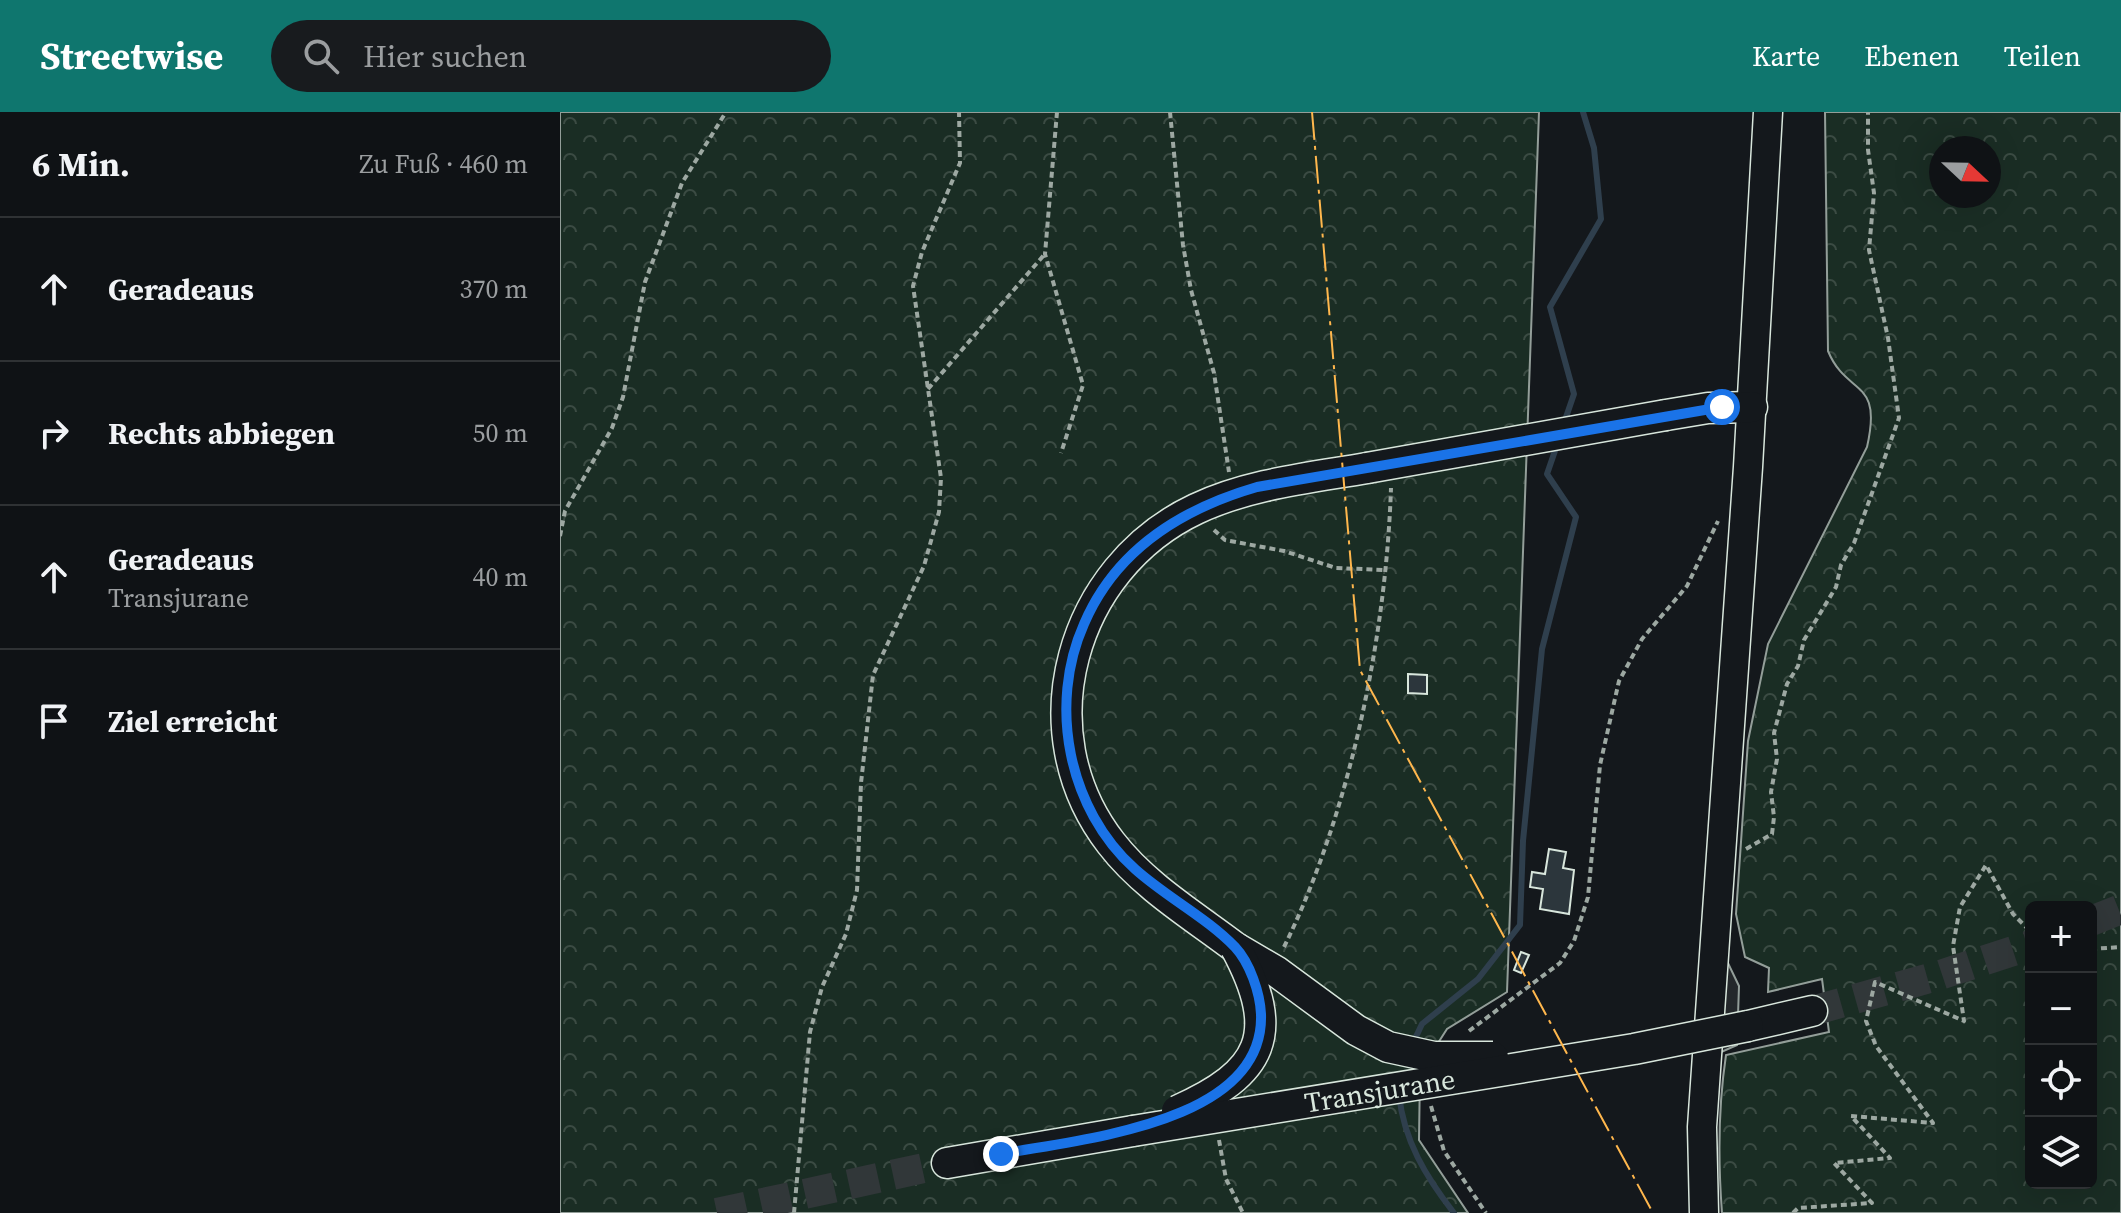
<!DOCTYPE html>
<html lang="de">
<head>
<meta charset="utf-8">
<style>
  :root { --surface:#0f1215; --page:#181b1e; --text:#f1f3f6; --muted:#9b9ea0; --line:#2f3234; --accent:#0f766e }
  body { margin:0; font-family:"Source Serif 4",serif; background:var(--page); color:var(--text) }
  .controls { position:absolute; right:24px; bottom:24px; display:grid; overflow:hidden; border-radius:12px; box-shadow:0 8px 32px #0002 }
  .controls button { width:72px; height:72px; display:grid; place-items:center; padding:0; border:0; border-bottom:2px solid var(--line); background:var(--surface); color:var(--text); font:40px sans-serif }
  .compass { position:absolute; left:1369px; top:24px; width:72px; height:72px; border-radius:50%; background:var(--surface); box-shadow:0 8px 32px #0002; rotate:112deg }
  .stop { position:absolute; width:24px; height:24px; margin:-18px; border:6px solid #1a73e8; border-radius:50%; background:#fff }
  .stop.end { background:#1a73e8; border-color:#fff; box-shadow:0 2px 8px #0008 }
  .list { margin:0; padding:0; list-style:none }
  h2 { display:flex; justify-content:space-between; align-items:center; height:104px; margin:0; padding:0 32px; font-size:34px }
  h2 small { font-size:26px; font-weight:400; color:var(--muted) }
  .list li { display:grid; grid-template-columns:52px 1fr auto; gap:24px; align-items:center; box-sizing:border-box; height:144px; padding:0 32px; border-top:2px solid var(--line) }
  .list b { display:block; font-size:30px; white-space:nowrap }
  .list p { margin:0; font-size:26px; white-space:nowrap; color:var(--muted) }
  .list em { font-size:26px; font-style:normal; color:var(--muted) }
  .icon { flex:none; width:44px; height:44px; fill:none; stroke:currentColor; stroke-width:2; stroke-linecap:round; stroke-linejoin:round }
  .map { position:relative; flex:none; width:1561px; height:1101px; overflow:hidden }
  header { display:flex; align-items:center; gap:48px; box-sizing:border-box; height:112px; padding:0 40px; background:var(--accent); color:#fff }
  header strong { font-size:38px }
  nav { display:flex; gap:44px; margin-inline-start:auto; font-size:28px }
  .search { width:560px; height:72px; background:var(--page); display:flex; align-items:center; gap:20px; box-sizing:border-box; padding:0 28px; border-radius:44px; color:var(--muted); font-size:30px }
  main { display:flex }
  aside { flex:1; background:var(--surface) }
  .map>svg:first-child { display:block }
</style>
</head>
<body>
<header>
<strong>Streetwise</strong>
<div class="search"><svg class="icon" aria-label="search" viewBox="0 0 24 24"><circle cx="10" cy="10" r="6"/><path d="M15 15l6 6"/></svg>Hier suchen</div>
<nav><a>Karte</a><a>Ebenen</a><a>Teilen</a></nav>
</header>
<main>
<aside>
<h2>6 Min.<small>Zu Fuß · 460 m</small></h2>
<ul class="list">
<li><svg class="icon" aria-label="ahead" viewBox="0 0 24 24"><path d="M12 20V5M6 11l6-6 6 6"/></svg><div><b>Geradeaus</b></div><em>370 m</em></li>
<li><svg class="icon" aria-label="right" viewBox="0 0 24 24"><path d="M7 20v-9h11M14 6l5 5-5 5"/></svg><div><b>Rechts abbiegen</b></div><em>50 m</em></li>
<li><svg class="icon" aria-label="ahead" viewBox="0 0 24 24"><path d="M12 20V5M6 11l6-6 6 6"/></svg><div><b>Geradeaus</b><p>Transjurane</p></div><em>40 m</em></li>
<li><svg class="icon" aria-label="arrive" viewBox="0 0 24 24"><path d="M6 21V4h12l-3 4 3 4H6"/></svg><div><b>Ziel erreicht</b></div></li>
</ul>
</aside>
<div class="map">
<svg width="1561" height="1101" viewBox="0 0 1561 1101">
  <defs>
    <pattern id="forest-crowns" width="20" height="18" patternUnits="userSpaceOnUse" patternTransform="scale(2)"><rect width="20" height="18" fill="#1a2d24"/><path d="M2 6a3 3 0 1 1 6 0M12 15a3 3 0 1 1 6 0" fill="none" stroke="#3b4b43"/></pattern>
  </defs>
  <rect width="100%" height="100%" fill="#14181c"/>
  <!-- forest -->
  <path fill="url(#forest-crowns)" stroke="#939e99" stroke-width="2" fill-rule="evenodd" d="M 0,0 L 979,0 L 947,880 L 887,917 L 860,959 L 859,1028 L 908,1101 L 0,1101 Z
    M 1265,0 L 1561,0 L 1561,1101 L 1162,1101 C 1158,1048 1158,996 1166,943 L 1269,920 L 1262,867 L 1208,880 L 1209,856 L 1185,845 L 1176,802 L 1188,629 L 1208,532 L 1307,335 C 1323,265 1287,285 1268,239 ZM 1381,36 L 1429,36 L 1429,84 L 1381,84 ZM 1471,795 L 1531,795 L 1531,1071 L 1471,1071 Z"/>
  <!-- parking -->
  <path fill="#24282b" stroke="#939e99" stroke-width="2" d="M 1166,847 L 1179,874 L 1177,933 L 1157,942 Z"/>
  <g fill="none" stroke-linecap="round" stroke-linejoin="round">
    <!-- stream -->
    <path stroke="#2f3f4d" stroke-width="6" d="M 1004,311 L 1014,282 L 990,195 L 1041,107 L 1034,36 L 1023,0
      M 853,931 L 862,912 L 918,867 L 960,813 L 963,729 L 982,537 L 1016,405 L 987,362 L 997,333
      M 839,983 C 844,1029 866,1065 894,1101"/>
  </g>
  <!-- building -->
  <path fill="#2c363c" stroke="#d8e6dc" stroke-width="2" d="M 848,562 L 867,563 L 867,582 L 848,581 Z
    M 989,737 L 1006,740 L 1003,756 L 1014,758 L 1009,802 L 980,797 L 983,777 L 970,775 L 972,760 L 985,762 Z
    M 961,840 L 969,843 L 961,861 L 954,858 Z"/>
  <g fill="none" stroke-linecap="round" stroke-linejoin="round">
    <!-- primary-tunnel -->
    <path stroke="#313739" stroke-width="30" stroke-dasharray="30 15" stroke-linecap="butt" d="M 1531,809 L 1561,797
      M 1252,899 L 1377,864 L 1471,833
      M 157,1101 L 387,1051"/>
    <!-- secondary casing -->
    <g stroke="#d8e6dc" stroke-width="31">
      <path id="secondary" d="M 1144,1101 L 1142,1015 L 1188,355 L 1208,0"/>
    </g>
    <!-- primary casing -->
    <g stroke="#d8e6dc" stroke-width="33">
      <path id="primary" d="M 1106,303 L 1148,296 L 1192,295
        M 676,836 C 634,804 584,774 551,731 C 464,619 511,456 636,397 C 689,372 749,366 807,356
        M 1188,914 L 1252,899
        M 387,1051 L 573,1019"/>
    </g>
    <!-- path -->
    <path stroke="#9da8a2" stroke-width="4" stroke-dasharray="6 4" stroke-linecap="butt" d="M 497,0 L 485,142 L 523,273 L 501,341
      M 610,0 L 623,133 L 631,178 L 654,261 L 669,360
      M 368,277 L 484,143
      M 654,418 L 665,428 L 724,439 L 776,456 L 824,458
      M 0,424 L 5,399 L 52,316 L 63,285 L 85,170 L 122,71 L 166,0
      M 1186,737 L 1212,722 L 1214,705 L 1211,680 L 1217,647 L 1214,621 L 1227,572 L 1238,554 L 1244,528 L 1276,475 L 1281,453 L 1294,431 L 1339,306 L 1328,226 L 1309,138 L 1314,81 L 1308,38 L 1308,0
      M 724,835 C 790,701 826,525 831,376
      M 1531,837 L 1561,835
      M 909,919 L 1000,851 L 1014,829 L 1028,785 L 1040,653 L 1059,569 L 1082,527 L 1127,474 L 1158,409
      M 871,994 L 884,1039 L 926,1101
      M 659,1028 L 666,1067 L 683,1101
      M 234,1101 L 250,920 L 262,875 L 286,822 L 297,778 L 301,671 L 313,563 L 364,454 L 379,400 L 381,366 L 353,174 L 362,140 L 400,51 L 399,0
      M 1233,1101 L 1238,1096 L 1312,1091 L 1274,1051 L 1330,1046 L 1291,1004 L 1373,1011 L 1316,934 L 1306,909 L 1315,870 L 1404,909 L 1393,834 L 1400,795 L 1426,753 L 1453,802 L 1471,820"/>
    <!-- secondary -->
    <use href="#secondary" stroke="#14181c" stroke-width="28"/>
    <!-- primary -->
    <use href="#primary" stroke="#14181c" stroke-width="30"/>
    <!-- primary-bridge casing -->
    <g stroke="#d8e6dc" stroke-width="33" stroke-linecap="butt">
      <g id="primary-bridge">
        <path d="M 807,356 L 1106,303"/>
        <path d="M 676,836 L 717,860 L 796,918 L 828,935 L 874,945 L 933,945"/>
        <path d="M 617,999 C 703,961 722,922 676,836"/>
        <path id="s1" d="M 573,1019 L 1074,937 L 1188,914"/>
      </g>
    </g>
    <!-- primary-bridge -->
    <use href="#primary-bridge" stroke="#14181c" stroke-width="30"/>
    <!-- power -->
    <path stroke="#ffb74d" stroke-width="2" stroke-dasharray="28 6 4 6" stroke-linecap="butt" d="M 752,0 L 800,558 L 1093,1101"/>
  </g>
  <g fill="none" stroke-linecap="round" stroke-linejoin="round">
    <!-- route -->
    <path stroke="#1a73e8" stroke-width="10" d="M 441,1042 C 519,1027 705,1012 701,902 C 700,881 690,851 675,835 C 646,805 606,785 575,757 C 508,697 488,593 524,512 C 556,437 621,397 697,375 L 1162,295"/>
  </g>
  <g text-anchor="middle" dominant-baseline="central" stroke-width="6" stroke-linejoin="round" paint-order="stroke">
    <!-- street labels -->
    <g font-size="28" fill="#d8e6dc" stroke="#14181c">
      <text stroke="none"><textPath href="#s1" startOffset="250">Transjurane</textPath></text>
    </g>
  </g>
</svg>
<div class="controls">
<button>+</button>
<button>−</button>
<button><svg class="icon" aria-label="locate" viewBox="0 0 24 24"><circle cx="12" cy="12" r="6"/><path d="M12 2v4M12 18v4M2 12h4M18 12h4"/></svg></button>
<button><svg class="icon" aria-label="layers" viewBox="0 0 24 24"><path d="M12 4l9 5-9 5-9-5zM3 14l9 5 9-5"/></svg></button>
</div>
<svg class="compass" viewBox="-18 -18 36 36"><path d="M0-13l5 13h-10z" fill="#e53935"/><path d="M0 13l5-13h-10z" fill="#9b9ea0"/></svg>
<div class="stop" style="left:1162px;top:295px"></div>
<div class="stop end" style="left:441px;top:1042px"></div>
</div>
</main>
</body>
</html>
